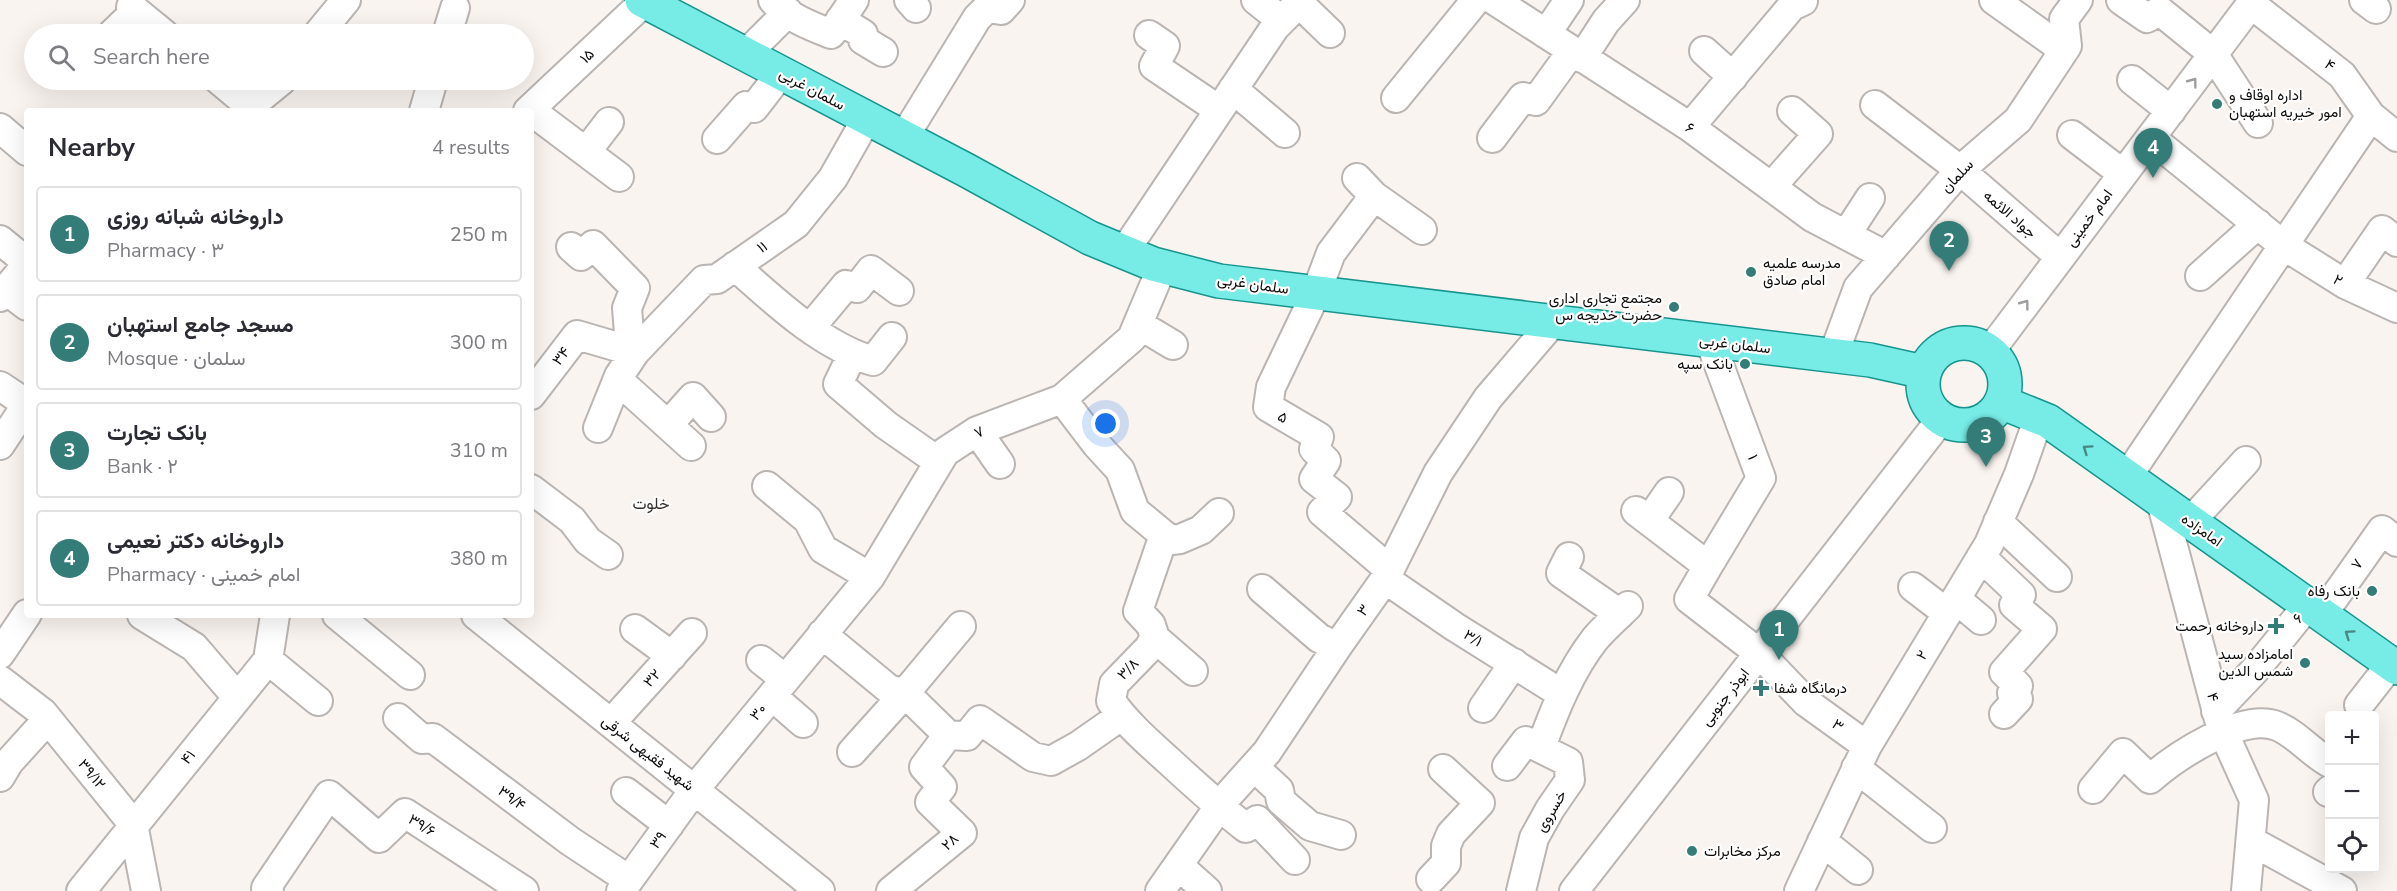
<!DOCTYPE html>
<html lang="en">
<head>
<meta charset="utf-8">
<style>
  :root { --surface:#fff; --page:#f7f7f7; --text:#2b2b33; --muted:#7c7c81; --line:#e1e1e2; --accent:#347c77 }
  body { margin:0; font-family:"Nunito Sans",Vazirmatn,sans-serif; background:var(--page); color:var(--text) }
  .controls { position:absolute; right:18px; bottom:18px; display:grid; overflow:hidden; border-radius:6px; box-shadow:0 6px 24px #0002 }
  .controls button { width:54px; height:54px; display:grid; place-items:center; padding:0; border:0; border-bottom:2px solid var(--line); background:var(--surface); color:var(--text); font:30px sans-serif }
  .you { position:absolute; left:1106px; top:424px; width:21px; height:21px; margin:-15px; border:4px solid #fff; border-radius:50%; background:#1a73e8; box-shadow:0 0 0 9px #1a73e833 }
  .badge { display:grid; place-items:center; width:39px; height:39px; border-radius:50%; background:var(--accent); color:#fff; font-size:20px; font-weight:700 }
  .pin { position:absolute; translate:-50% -50px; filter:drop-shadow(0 2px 3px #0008) }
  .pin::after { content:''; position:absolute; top:32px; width:21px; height:18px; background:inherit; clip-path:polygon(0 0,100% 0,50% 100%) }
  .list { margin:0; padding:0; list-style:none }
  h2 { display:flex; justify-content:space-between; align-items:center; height:78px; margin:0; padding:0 24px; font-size:26px }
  h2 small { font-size:20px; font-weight:400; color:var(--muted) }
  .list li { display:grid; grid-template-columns:39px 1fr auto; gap:18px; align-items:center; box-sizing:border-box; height:96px; margin:0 12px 12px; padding:0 12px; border:2px solid var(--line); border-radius:6px }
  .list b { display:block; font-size:22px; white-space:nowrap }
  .list p { margin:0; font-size:20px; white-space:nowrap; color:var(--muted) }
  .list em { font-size:20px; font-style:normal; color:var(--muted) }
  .icon { flex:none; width:33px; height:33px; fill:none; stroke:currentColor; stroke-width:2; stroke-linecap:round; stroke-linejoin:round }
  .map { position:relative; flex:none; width:2397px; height:891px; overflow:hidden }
  .search { position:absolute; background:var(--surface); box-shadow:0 6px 24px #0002; left:24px; top:24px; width:510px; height:66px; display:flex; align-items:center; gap:15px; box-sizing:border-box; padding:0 21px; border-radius:33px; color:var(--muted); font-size:22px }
  .panel { position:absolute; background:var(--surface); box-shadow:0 6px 24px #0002; left:24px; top:108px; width:510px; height:510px; border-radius:6px }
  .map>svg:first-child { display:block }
</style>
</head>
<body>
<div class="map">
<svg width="2397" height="891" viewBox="0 0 2397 891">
  <rect width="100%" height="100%" fill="#faf4f0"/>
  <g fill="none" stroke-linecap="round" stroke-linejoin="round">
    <!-- minor casing -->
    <g stroke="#bab5b2" stroke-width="32">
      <path id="minor" d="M 773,0 C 787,17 811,26 831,34 L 854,0
        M 909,0 L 916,8
        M 1256,0 L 1281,20
        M 1494,0 L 1690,127 L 1812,217 L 1886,256
        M 1994,0 L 2064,50
        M 2121,0 L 2147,18 L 2160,11 L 2213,54 L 2258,123
        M 2364,0 L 2376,9
        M 1299,3 L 1330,33
        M 2251,4 L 2342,75 L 2371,116 L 2397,137
        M 131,7 L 164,34
        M 840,20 L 863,34 L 863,40 L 883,52
        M 112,34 L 136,11
        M 318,34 L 346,0
        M 447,34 L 455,8
        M 1546,34 L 1569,0
        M 1149,35 L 1165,46 L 1154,66 L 1219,110
        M 1704,51 L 1733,77
        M 746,54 L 788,12
        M 1582,58 L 1606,21 L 1625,0
        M 219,80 L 250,106
        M 2132,80 L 2171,111
        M 1233,89 L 1285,133
        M 1396,98 L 1476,0
        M 1875,105 L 1960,170 L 2060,257
        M 530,110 L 619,177
        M 244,111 L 282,80
        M 424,111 L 433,80
        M 528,111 L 645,1
        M 1690,127 L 1792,6 L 1803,1
        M 0,128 L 27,151
        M 2072,135 L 2123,174
        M 904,137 L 977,18 L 987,8 L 1001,10 L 1010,0
        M 1492,138 L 1523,97 L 1536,101 L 1572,51
        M 2151,138 L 2283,245 L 2345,284 L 2397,308
        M 717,139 L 746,106 L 754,108 L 781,73
        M 586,152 L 609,122
        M 1357,178 L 1374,196 L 1422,230
        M 1772,186 L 1818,134 L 1792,111
        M 1374,196 L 1331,253 L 1316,293 L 1271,387 L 1268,407 L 1319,437 L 1314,449 L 1326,461 L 1314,479 L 1337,497 L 1322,512 L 1390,570
        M 1846,235 L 1870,198
        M 0,240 L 27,262
        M 571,247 L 581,256 L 593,245 L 635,288 L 627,308 L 629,333 L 635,352
        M 1124,252 L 1275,27 L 1302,0
        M 735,266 C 774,301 822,346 873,361 L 892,337
        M 2200,276 L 2258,224
        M 2345,284 L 2382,230 L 2397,242
        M 6,290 L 27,306
        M 0,297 L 27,264
        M 1138,324 L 1173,345
        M 811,327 L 846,285 L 857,288 L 871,270 L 899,291
        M 1990,351 L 2254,0
        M 852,355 L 838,384 L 886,425 L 939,462
        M 1833,356 L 1858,288 L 1960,170 L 2018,120 L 2067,46 L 2064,19 L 2078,0
        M 618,380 L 691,446
        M 0,386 L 27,404
        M 531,395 L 577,335 L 635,352
        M 1062,399 L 1097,445 L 1120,470 L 1135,511 L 1164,535 L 1172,540 L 1180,539 L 1201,530 L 1219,513
        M 668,425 L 693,397 L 711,417
        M 598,428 L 619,376 L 635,352 L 704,280 L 717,279 L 796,224 L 833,178 L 867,118
        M 977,431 L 1000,464
        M 0,445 L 27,404
        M 2127,477 L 2371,116
        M 767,486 L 808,520 L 823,549 L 870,577
        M 531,489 L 572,520 L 588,541 L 608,555
        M 2161,501 L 2221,727 L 2254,800 L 2246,891
        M 1636,511 L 1708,566 L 1689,599 L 1759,653 L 1806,702 L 1867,746
        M 1649,521 L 1669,492
        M 1998,522 L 2057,577
        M 2190,522 L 2246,461
        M 1164,535 L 1138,611 L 1151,625 L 1155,638 L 1148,649 L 1114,684 L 1111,701 C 1127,724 1148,742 1169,761 C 1194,784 1219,807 1246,828 L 1257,820 L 1295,860
        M 1569,557 L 1561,573 L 1620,614
        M 1981,557 L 2021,595 L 2014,605 L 2042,629 L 2004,672 L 2018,686 L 2012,693 L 2018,699 L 2004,714
        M 1708,566 L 1761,478 L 1710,341
        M 1385,579 L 1455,627 L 1562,694
        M 1913,587 L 1947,613
        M 1262,589 L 1319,638 L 1337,647
        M 1956,599 L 1981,620
        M 142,615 L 194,647 L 237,697
        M 337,615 L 410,675
        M 476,615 L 820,891
        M 2322,615 L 2382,530 L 2397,542
        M 635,629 L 672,656
        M 822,634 L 890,690 L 905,693 L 961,626
        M 1155,638 L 1193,671
        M 0,654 L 27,614
        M 268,660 L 318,701
        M 761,660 L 785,679
        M 0,680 L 43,713 L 133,824 L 146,891
        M 772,696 L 803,723
        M 2359,705 L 2391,664
        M 1483,708 L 1514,663
        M 2216,711 L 2255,670 L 2308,605
        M 398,718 L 422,739 L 433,738 L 570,841 L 629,880
        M 611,723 L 692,633
        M 1541,747 C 1555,709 1570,671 1595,639 C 1605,627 1617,617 1628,606
        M 852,752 L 905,693 L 948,735 L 967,736 L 980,720 L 1033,757 L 1051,761 L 1078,746 L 1121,716
        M 1507,766 L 1526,741 L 1568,762 L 1570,780 L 1550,809 L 1534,838 L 1521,891
        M 1254,767 L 1279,790 L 1281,801 L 1310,826 L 1341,835
        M 1856,768 L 1932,828
        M 0,777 L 9,762 L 48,719
        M 2093,789 L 2123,753 L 2150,779 C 2175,757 2242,712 2277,726 C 2297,734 2311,753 2330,763
        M 626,792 L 669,825
        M 2328,792 L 2330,790
        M 1822,841 L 1858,870
        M 2251,841 L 2342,891
        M 1179,866 L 1207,891
        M 1431,879 L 1446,863 L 1446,846 L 1451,834 L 1480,803 L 1443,769
        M 81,891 L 268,660 L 275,615
        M 269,891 L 266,888 L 329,795 L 379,838 L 405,813 L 524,891
        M 621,891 L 694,790 L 870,577 L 945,452 L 977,431 L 1062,399 L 1132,338 L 1162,267
        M 891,891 L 962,833 L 930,802 L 942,787 L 924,767 L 948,735
        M 1160,891 L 1223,801 L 1267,752 L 1337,647 L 1385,579 L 1438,473 L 1488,398 L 1553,322
        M 1574,891 L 1942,418
        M 1799,891 L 1867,746 L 1989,544 L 2019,474 L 2039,417"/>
    </g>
    <!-- major casing -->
    <g stroke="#17948e" stroke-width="36">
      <path id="major" d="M 642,0 L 966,170 L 1090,238 L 1153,264 L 1219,281 L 1870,360 L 1924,372
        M1923 384a41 41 0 1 1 82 0a41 41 0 1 1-82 0Z
        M 2001,402 L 2048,421 L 2397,668"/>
    </g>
    <!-- minor -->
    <use href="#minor" stroke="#fff" stroke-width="28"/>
    <!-- major -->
    <use href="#major" stroke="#77ebe5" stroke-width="33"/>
  </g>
  <!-- one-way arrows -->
  <defs><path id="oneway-chevron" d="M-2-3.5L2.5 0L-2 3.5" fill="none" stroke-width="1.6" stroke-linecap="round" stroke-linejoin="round" transform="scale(1.5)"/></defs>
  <g stroke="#9f9e9d">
    <use href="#oneway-chevron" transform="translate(2193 82) rotate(-53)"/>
    <use href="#oneway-chevron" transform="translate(2025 304) rotate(-53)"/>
  </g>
  <g stroke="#488783">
    <use href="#oneway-chevron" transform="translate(2087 449) rotate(-145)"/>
    <use href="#oneway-chevron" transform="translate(2349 634) rotate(-145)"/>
  </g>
  <!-- markers -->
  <g fill="#347c77" stroke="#fff" stroke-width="2">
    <circle cx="2217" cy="104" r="6"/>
    <circle cx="1751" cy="272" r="6"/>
    <circle cx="1674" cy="307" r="6"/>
    <circle cx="1745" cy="364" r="6"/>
    <circle cx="2372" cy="591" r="6"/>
    <path d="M2273 617h6v6h6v6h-6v6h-6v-6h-6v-6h6z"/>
    <circle cx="2305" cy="663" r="6"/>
    <path d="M1758 679h6v6h6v6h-6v6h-6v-6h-6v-6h6z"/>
    <circle cx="1692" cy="851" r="6"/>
  </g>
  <g text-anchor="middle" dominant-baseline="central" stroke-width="4.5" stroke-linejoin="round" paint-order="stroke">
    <!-- street labels -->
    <g font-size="15" fill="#0e0c0b" stroke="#fff">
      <text transform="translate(587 56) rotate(-44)">۱۵</text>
      <text transform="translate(2330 65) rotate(38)">۴</text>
      <text transform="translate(812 89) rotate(28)">سلمان غربی</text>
      <text transform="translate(1690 128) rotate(34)">۶</text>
      <text transform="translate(1957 176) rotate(-46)">سلمان</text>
      <text transform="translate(2010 214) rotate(41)">جواد الائمه</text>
      <text transform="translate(2089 218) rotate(-53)">امام خمینی</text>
      <text transform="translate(762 247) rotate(-34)">۱۱</text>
      <text transform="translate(2338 280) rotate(31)">۲</text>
      <text transform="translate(1253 284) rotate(8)">سلمان غربی</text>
      <text transform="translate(1735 344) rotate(7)">سلمان غربی</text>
      <text transform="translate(561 356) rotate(-52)">۳۴</text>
      <text transform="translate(1283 417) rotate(32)">۵</text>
      <text transform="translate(979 432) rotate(-26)">۷</text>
      <text transform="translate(1753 457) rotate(70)">۱</text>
      <text transform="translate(2202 530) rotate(35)">امامزاده</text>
      <text transform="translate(2357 564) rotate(-55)">۷</text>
      <text transform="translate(1363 610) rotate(-54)">۳</text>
      <text transform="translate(2298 618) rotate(-51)">۶</text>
      <text transform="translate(1473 638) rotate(33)">۳/۱</text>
      <text transform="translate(1922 655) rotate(-59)">۲</text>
      <text transform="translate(1128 669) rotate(-46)">۳/۸</text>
      <text transform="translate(652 678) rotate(-48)">۳۲</text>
      <text transform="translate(1725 697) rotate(-52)">ابوذر جنوبی</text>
      <text transform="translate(2213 697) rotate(75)">۴</text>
      <text transform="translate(758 712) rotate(-50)">۳۰</text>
      <text transform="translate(1838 725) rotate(36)">۳</text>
      <text transform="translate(648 753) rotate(38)">شهید فقیهی شرقی</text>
      <text transform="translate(188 757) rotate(-51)">۴۱</text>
      <text transform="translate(92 774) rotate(51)">۳۹/۱۲</text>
      <text transform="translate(512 798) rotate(37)">۳۹/۴</text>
      <text transform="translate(1551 811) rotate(-59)">خسروی</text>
      <text transform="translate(422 825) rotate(31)">۳۹/۶</text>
      <text transform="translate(658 840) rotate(-54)">۳۹</text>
      <text transform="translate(950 842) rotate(-43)">۲۸</text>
    </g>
    <!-- poi labels -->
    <g font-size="15" fill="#0e0c0b" stroke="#fff" text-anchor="end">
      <text x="2229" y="95" text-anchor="start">اداره اوقاف و<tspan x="2229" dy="17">امور خیریه استهبان</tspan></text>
      <text x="1763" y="263" text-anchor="start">مدرسه علمیه<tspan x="1763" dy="17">امام صادق</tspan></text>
      <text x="1662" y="298">مجتمع تجاری اداری<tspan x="1662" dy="17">حضرت خدیجه س</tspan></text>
      <text x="1733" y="364">بانک سپه</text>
      <text x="2360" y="591">بانک رفاه</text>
      <text x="2264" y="626">داروخانه رحمت</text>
      <text x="2293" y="654">امامزاده سید<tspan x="2293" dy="17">شمس الدین</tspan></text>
      <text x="1774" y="688" text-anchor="start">درمانگاه شفا</text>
      <text x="1704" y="851" text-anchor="start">مرکز مخابرات</text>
    </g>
    <!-- neighbourhood labels -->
    <g font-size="16" fill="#34302d" stroke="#fff">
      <text x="651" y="504">خلوت</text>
    </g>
  </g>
</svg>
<div class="controls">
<button>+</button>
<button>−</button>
<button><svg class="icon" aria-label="locate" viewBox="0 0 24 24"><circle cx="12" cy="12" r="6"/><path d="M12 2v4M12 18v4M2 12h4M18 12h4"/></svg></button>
</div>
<div class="you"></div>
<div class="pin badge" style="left:1779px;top:660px">1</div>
<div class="pin badge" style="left:1949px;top:271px">2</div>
<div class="pin badge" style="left:1986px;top:467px">3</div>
<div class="pin badge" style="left:2153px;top:178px">4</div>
<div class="search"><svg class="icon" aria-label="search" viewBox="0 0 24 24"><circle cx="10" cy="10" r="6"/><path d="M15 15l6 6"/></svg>Search here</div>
<section class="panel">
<h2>Nearby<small>4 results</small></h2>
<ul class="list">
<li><span class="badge">1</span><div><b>داروخانه شبانه روزی</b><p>Pharmacy · ۳</p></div><em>250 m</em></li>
<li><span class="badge">2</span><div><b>مسجد جامع استهبان</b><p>Mosque · سلمان</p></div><em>300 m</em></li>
<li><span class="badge">3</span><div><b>بانک تجارت</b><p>Bank · ۲</p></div><em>310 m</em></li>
<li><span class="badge">4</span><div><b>داروخانه دکتر نعیمی</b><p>Pharmacy · امام خمینی</p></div><em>380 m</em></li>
</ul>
</section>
</div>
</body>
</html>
